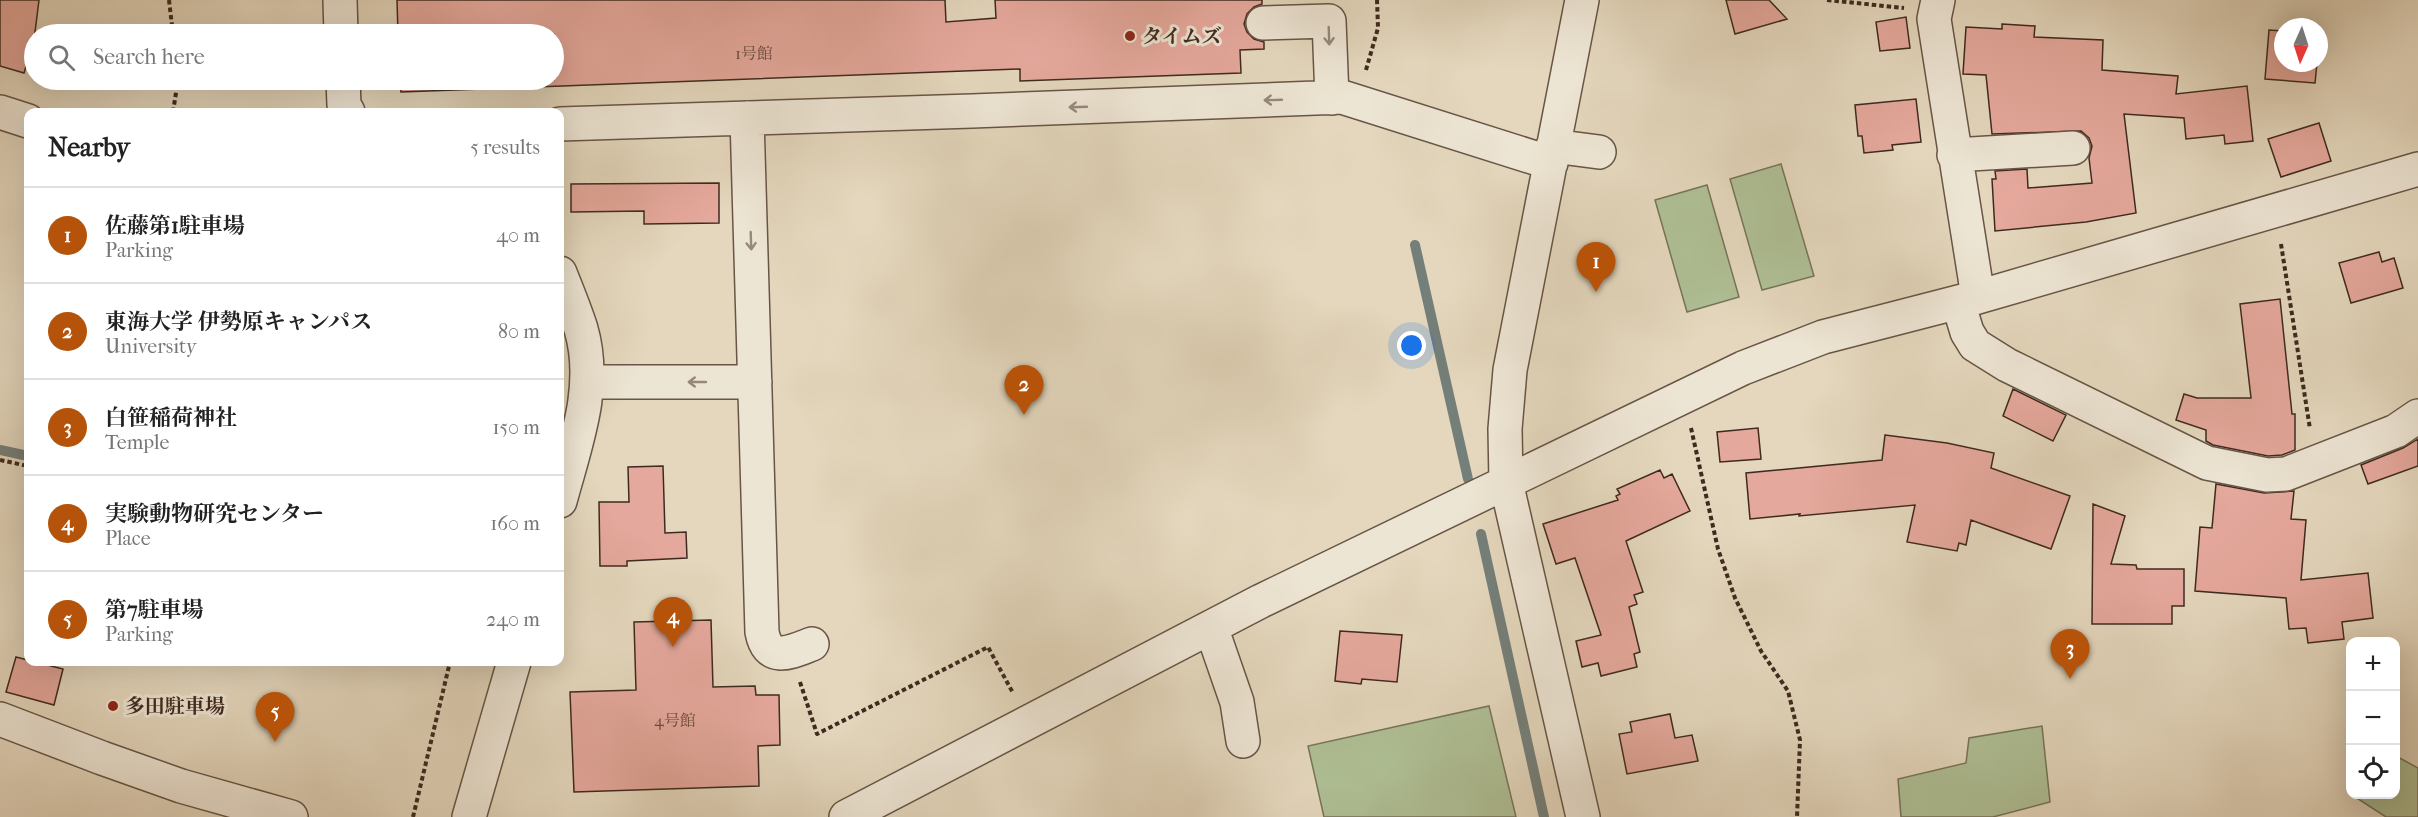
<!DOCTYPE html>
<html lang="en">
<head>
<meta charset="utf-8">
<style>
  :root { --surface:#fff; --page:#f6f6f6; --text:#222; --muted:#767676; --line:#e0e0e0; --accent:#b45309 }
  body { margin:0; font-family:"IM FELL French Canon","Noto Serif JP",serif; background:var(--page); color:var(--text) }
  .controls { position:absolute; right:18px; bottom:18px; display:grid; overflow:hidden; border-radius:12px; box-shadow:0 6px 24px #0002 }
  .controls button { width:54px; height:54px; display:grid; place-items:center; padding:0; border:0; border-bottom:2px solid var(--line); background:var(--surface); color:var(--text); font:30px sans-serif }
  .compass { position:absolute; left:2274px; top:18px; width:54px; height:54px; border-radius:50%; background:var(--surface); box-shadow:0 6px 24px #0002; rotate:183deg }
  .you { position:absolute; left:1412px; top:346px; width:21px; height:21px; margin:-15px; border:4px solid #fff; border-radius:50%; background:#1a73e8; box-shadow:0 0 0 9px #1a73e833 }
  .badge { display:grid; place-items:center; width:39px; height:39px; border-radius:50%; background:var(--accent); color:#fff; font-size:20px; font-weight:700 }
  .pin { position:absolute; translate:-50% -50px; filter:drop-shadow(0 2px 3px #0008) }
  .pin::after { content:''; position:absolute; top:32px; width:21px; height:18px; background:inherit; clip-path:polygon(0 0,100% 0,50% 100%) }
  .list { margin:0; padding:0; list-style:none }
  h2 { display:flex; justify-content:space-between; align-items:center; height:78px; margin:0; padding:0 24px; font-size:26px }
  h2 small { font-size:20px; font-weight:400; color:var(--muted) }
  .list li { display:grid; grid-template-columns:39px 1fr auto; gap:18px; align-items:center; box-sizing:border-box; height:96px; padding:0 24px; border-top:2px solid var(--line) }
  .list b { display:block; font-size:22px; white-space:nowrap }
  .list p { margin:0; font-size:20px; white-space:nowrap; color:var(--muted) }
  .list em { font-size:20px; font-style:normal; color:var(--muted) }
  .icon { flex:none; width:33px; height:33px; fill:none; stroke:currentColor; stroke-width:2; stroke-linecap:round; stroke-linejoin:round }
  .map { position:relative; flex:none; width:2418px; height:817px; overflow:hidden }
  .search { position:absolute; background:var(--surface); box-shadow:0 6px 24px #0002; left:24px; top:24px; width:540px; height:66px; display:flex; align-items:center; gap:15px; box-sizing:border-box; padding:0 21px; border-radius:33px; color:var(--muted); font-size:22px }
  .panel { position:absolute; background:var(--surface); box-shadow:0 6px 24px #0002; left:24px; top:108px; width:540px; height:558px; border-radius:12px }
  .map>svg:first-child { display:block }
</style>
</head>
<body>
<div class="map">
<svg width="2418" height="817" viewBox="0 0 2418 817">
  <rect width="100%" height="100%" fill="#e4d7bd"/>
  <filter id="stains"><feTurbulence type="fractalNoise" baseFrequency=".00333" numOctaves="4"/><feColorMatrix values="0 0 0 0 .2 0 0 0 0 .09 0 0 0 0 .02 0 0 0 .5 -.17"/></filter>
  <radialGradient id="worn" r=".72"><stop offset=".6" stop-color="#630" stop-opacity="0"/><stop offset="1" stop-color="#630" stop-opacity=".3"/></radialGradient>
  <!-- green -->
  <path fill="#afbf95" stroke="#77745a" stroke-width="1.5" d="M 1781,164 L 1814,276 L 1762,290 L 1730,179 Z
    M 1707,185 L 1739,297 L 1687,312 L 1655,200 Z
    M 1489,706 L 1516,817 L 1324,817 L 1308,746 Z
    M 2042,726 L 2050,802 L 1993,817 L 1901,817 L 1898,779 L 1966,763 L 1969,738 Z
    M 2396,756 L 2418,768 L 2418,817 L 2386,817 L 2352,795 L 2396,794 Z"/>
  <g fill="none" stroke-linecap="round" stroke-linejoin="round">
    <!-- stream -->
    <path stroke="#747f7a" stroke-width="10" d="M 1415,245 L 1468,479
      M 0,450 L 28,456
      M 1481,534 L 1544,817"/>
  </g>
  <!-- building -->
  <path fill="#e5a89c" stroke="#3f2a1f" stroke-width="1.5" d="M 0,0 L 39,0 L 34,40 L 24,73 L 0,66 Z
    M 397,0 L 945,0 L 946,22 L 996,18 L 995,0 L 1262,0 L 1262,4 L 1254,7 L 1247,14 L 1244,24 L 1247,32 L 1254,39 L 1264,42 L 1264,49 L 1240,50 L 1241,73 L 1020,81 L 1020,69 L 401,92 L 400,80 L 554,80 L 554,34 L 398,34 Z
    M 1726,0 L 1769,0 L 1787,19 L 1735,34 Z
    M 1906,17 L 1910,48 L 1880,51 L 1876,22 Z
    M 2002,24 L 2035,26 L 2034,37 L 2103,40 L 2102,70 L 2178,76 L 2176,94 L 2247,86 L 2253,141 L 2225,144 L 2224,135 L 2186,139 L 2184,118 L 2124,114 L 2136,213 L 2086,222 L 1995,231 L 1992,179 L 1996,179 L 1995,171 L 2027,169 L 2028,188 L 2092,183 L 2089,158 L 2092,146 L 2089,138 L 2081,131 L 1992,134 L 1986,75 L 1963,74 L 1966,27 L 2002,29 Z
    M 2269,30 L 2283,31 L 2283,63 L 2317,63 L 2315,83 L 2265,79 Z
    M 1916,99 L 1921,142 L 1892,145 L 1893,150 L 1864,153 L 1862,136 L 1858,136 L 1855,105 Z
    M 2319,123 L 2331,161 L 2281,177 L 2268,139 Z
    M 719,183 L 719,223 L 644,224 L 644,211 L 571,212 L 571,184 Z
    M 2379,252 L 2382,262 L 2394,258 L 2403,288 L 2351,303 L 2339,263 Z
    M 2280,299 L 2292,414 L 2295,414 L 2295,450 L 2282,455 L 2268,456 L 2213,445 L 2206,441 L 2206,430 L 2176,420 L 2184,394 L 2197,398 L 2251,398 L 2240,304 Z
    M 2013,389 L 2066,415 L 2053,441 L 2003,416 Z
    M 1758,428 L 1761,459 L 1720,462 L 1717,432 Z
    M 1885,435 L 1947,443 L 1994,453 L 1991,468 L 2070,496 L 2051,549 L 1971,520 L 1966,545 L 1959,543 L 1957,551 L 1907,542 L 1915,505 L 1799,516 L 1800,514 L 1750,519 L 1746,473 L 1882,460 Z
    M 2418,439 L 2418,466 L 2368,484 L 2361,465 L 2403,448 Z
    M 663,466 L 665,533 L 686,532 L 687,558 L 627,561 L 627,566 L 600,566 L 599,502 L 629,502 L 628,467 Z
    M 1660,470 L 1664,478 L 1672,474 L 1690,511 L 1626,541 L 1643,592 L 1634,595 L 1637,604 L 1629,607 L 1640,652 L 1634,654 L 1637,667 L 1601,676 L 1598,663 L 1582,667 L 1576,641 L 1601,635 L 1575,558 L 1556,564 L 1543,524 L 1618,500 L 1616,496 L 1620,494 L 1617,489 Z
    M 2216,484 L 2264,493 L 2294,491 L 2291,519 L 2306,520 L 2301,580 L 2368,573 L 2373,618 L 2342,622 L 2344,639 L 2308,643 L 2306,628 L 2289,629 L 2286,598 L 2195,591 L 2200,527 L 2212,528 Z
    M 2093,504 L 2125,516 L 2111,564 L 2136,565 L 2137,569 L 2184,569 L 2184,606 L 2172,606 L 2172,624 L 2092,624 Z
    M 711,620 L 713,687 L 755,686 L 756,695 L 779,695 L 780,745 L 758,746 L 759,786 L 574,792 L 570,692 L 636,690 L 634,622 Z
    M 1340,631 L 1402,635 L 1397,682 L 1362,679 L 1361,684 L 1335,681 Z
    M 16,657 L 63,669 L 54,705 L 6,692 Z
    M 1670,714 L 1675,738 L 1692,735 L 1698,761 L 1627,774 L 1619,734 L 1632,732 L 1630,722 Z"/>
  <g fill="none" stroke-linecap="round" stroke-linejoin="round">
    <!-- minor casing -->
    <g stroke="#685546" stroke-width="36">
      <path id="minor" d="M 340,0 L 341,34
        M 1582,0 L 1510,370 L 1505,429 L 1506,482 L 1583,817
        M 1938,0 L 1934,19 L 1978,297
        M 1263,23 L 1329,21 L 1332,98
        M 343,80 L 344,105 L 348,112
        M 0,112 L 28,121
        M 747,118 L 762,632 C 768,664 791,652 812,644
        M 560,124 L 972,111 L 1342,97 L 1551,163
        M 1553,146 L 1599,152
        M 1954,155 L 2073,148
        M 560,273 C 567,291 575,310 581,329 C 598,387 575,445 560,501
        M 1958,302 L 1967,332 L 1975,345 L 2007,365 L 2207,463 L 2267,475 L 2286,474 L 2396,431 L 2418,416
        M 588,382 L 755,382
        M 1211,627 L 1237,702 L 1243,741
        M 0,719 L 102,758 L 181,786 L 291,817
        M 469,817 L 514,662
        M 846,817 L 1261,601 L 1743,368 L 1823,337 L 1978,297 L 2418,169"/>
    </g>
    <!-- path -->
    <path stroke="#3f2a1f" stroke-width="4" stroke-dasharray="4.5 3" stroke-linecap="butt" d="M 169,0 L 173,34
      M 1827,0 L 1904,8
      M 1366,70 L 1378,28 L 1377,0
      M 173,112 L 178,80
      M 2281,244 L 2310,429
      M 1691,428 L 1718,549 L 1735,598 L 1761,651 L 1788,691 L 1800,740 L 1797,817
      M 0,460 L 28,466
      M 800,682 L 817,734 L 988,647 L 1013,693
      M 413,817 L 450,662"/>
    <!-- minor -->
    <use href="#minor" stroke="#ede5d4" stroke-width="33"/>
  </g>
  <!-- one-way arrows -->
  <defs><path id="oneway-shaft" d="M-6 0H5M1.5-3L5.5 0L1.5 3" fill="none" stroke-width="1.6" stroke-linecap="round" stroke-linejoin="round" transform="scale(1.5)"/></defs>
  <g stroke="#96887a">
    <use href="#oneway-shaft" transform="translate(1329 36) rotate(88)"/>
    <use href="#oneway-shaft" transform="translate(1273 100) rotate(178)"/>
    <use href="#oneway-shaft" transform="translate(1078 107) rotate(178)"/>
    <use href="#oneway-shaft" transform="translate(751 241) rotate(88)"/>
    <use href="#oneway-shaft" transform="translate(697 382) rotate(-180)"/>
  </g>
  <!-- markers -->
  <g fill="#8f2418" stroke="#ede5d4" stroke-width="2">
    <circle cx="1130" cy="36" r="6"/>
    <circle cx="113" cy="706" r="6"/>
  </g>
  <g text-anchor="middle" dominant-baseline="central" stroke-width="6" stroke-linejoin="round" paint-order="stroke">
    <!-- number labels -->
    <g font-size="16" fill="#684a3e">
      <text x="754" y="53">1号館</text>
      <text x="675" y="720">4号館</text>
    </g>
    <!-- poi labels -->
    <g font-size="20" font-weight="bold" fill="#3f2a1f" stroke="#ede5d4" text-anchor="start">
      <text x="1142" y="36">タイムズ</text>
      <text x="125" y="706">多田駐車場</text>
    </g>
  </g>
  <rect width="100%" height="100%" filter="url(#stains)"/>
  <rect width="100%" height="100%" fill="url(#worn)"/>
</svg>
<div class="controls">
<button>+</button>
<button>−</button>
<button><svg class="icon" aria-label="locate" viewBox="0 0 24 24"><circle cx="12" cy="12" r="6"/><path d="M12 2v4M12 18v4M2 12h4M18 12h4"/></svg></button>
</div>
<svg class="compass" viewBox="-18 -18 36 36"><path d="M0-13l5 13h-10z" fill="#e53935"/><path d="M0 13l5-13h-10z" fill="#767676"/></svg>
<div class="you"></div>
<div class="pin badge" style="left:1596px;top:292px">1</div>
<div class="pin badge" style="left:1024px;top:415px">2</div>
<div class="pin badge" style="left:2070px;top:679px">3</div>
<div class="pin badge" style="left:673px;top:647px">4</div>
<div class="pin badge" style="left:275px;top:742px">5</div>
<div class="search"><svg class="icon" aria-label="search" viewBox="0 0 24 24"><circle cx="10" cy="10" r="6"/><path d="M15 15l6 6"/></svg>Search here</div>
<section class="panel">
<h2>Nearby<small>5 results</small></h2>
<ul class="list">
<li><span class="badge">1</span><div><b>佐藤第1駐車場</b><p>Parking</p></div><em>40 m</em></li>
<li><span class="badge">2</span><div><b>東海大学 伊勢原キャンパス</b><p>University</p></div><em>80 m</em></li>
<li><span class="badge">3</span><div><b>白笹稲荷神社</b><p>Temple</p></div><em>150 m</em></li>
<li><span class="badge">4</span><div><b>実験動物研究センター</b><p>Place</p></div><em>160 m</em></li>
<li><span class="badge">5</span><div><b>第7駐車場</b><p>Parking</p></div><em>240 m</em></li>
</ul>
</section>
</div>
</body>
</html>
